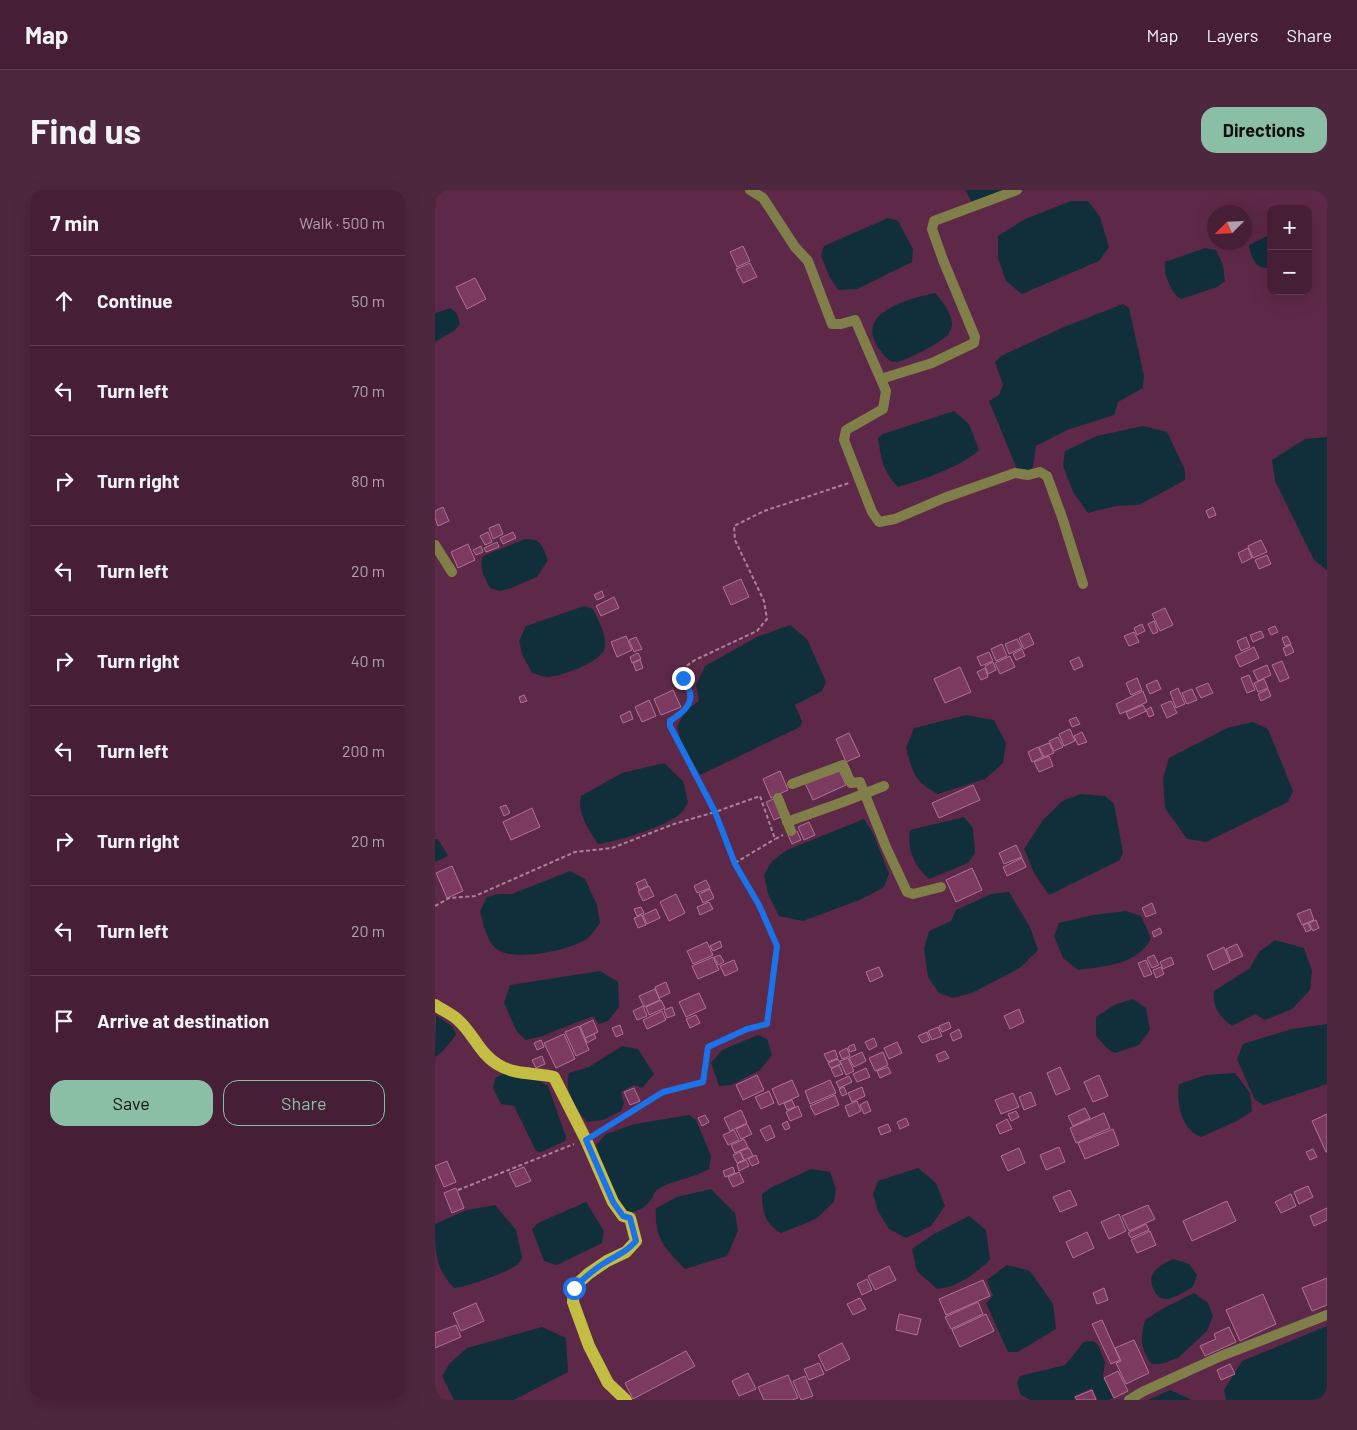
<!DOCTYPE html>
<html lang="en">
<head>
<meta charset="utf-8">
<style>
  :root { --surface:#461f36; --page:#4d273e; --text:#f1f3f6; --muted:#b0a2ad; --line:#5e3d51; --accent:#8abfa5 }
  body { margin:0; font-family:Barlow,sans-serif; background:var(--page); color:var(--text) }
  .controls { position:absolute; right:15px; top:15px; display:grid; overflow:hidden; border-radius:10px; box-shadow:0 5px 20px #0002 }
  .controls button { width:45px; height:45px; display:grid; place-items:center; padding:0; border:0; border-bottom:1px solid var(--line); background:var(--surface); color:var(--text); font:25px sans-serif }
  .compass { position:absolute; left:772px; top:15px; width:45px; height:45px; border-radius:50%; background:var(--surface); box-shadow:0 5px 20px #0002; rotate:246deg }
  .stop { position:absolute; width:15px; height:15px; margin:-11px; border:4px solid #1a73e8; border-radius:50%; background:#fff }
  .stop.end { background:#1a73e8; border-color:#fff; box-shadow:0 1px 5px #0008 }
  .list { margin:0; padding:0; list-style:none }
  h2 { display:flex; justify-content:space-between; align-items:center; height:65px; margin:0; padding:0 20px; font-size:21px }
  h2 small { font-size:16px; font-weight:400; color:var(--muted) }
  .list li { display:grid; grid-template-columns:32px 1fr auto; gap:15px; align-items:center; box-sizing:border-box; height:90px; padding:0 20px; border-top:1px solid var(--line) }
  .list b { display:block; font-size:19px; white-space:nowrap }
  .list em { font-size:16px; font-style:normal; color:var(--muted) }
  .actions { display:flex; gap:10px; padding:15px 20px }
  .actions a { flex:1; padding:11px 0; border:1px solid var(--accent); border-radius:15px; text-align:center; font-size:18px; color:var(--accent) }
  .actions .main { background:var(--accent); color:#111 }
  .icon { flex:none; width:28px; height:28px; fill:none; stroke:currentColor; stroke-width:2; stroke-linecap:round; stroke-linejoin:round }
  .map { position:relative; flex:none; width:892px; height:1210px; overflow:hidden; border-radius:15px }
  header { display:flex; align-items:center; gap:30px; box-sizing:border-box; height:70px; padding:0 25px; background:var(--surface); border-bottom:1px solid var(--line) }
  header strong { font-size:24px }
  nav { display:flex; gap:28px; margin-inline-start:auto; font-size:18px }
  .intro { display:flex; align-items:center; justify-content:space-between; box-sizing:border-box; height:120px; padding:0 30px }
  h1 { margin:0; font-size:35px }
  .button { padding:12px 22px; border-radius:15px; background:var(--accent); color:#111; font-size:18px; font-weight:700 }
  main { display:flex; gap:30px; padding:0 30px }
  aside { flex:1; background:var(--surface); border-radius:15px; box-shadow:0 5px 20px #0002 }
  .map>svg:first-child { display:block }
</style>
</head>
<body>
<header>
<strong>Map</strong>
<nav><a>Map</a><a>Layers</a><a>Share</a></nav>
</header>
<div class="intro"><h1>Find us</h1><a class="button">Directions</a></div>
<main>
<aside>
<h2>7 min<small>Walk · 500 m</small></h2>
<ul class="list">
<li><svg class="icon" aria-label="ahead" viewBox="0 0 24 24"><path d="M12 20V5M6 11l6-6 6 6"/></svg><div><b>Continue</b></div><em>50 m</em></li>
<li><svg class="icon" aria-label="left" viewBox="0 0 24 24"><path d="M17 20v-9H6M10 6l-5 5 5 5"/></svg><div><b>Turn left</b></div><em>70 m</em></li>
<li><svg class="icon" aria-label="right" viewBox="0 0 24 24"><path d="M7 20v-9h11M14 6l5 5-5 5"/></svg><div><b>Turn right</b></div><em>80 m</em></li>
<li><svg class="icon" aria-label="left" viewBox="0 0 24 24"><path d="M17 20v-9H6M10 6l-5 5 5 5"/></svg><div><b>Turn left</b></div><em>20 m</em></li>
<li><svg class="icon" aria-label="right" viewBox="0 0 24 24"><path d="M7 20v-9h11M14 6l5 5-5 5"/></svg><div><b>Turn right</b></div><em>40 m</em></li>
<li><svg class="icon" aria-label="left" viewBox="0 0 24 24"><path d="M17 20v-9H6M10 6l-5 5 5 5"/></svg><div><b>Turn left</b></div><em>200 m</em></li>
<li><svg class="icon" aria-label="right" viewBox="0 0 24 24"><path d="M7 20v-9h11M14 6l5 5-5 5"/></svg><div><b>Turn right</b></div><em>20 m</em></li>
<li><svg class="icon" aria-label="left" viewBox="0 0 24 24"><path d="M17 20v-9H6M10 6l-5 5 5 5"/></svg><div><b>Turn left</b></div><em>20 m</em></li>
<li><svg class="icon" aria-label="arrive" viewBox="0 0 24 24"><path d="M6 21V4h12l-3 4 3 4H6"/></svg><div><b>Arrive at destination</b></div></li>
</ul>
<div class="actions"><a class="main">Save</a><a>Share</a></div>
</aside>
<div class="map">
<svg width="892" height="1210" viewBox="0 0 892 1210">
  <rect width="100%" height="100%" fill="#5e2948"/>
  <!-- water -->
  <path fill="#102f3a" d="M 530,0 L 568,0 L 538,14 Z
    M 636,11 L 653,11 L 665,27 L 674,57 L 664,71 L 587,104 L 571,91 L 563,68 L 563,46 L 588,30 Z
    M 453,28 L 463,31 L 478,59 L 477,72 L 422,99 L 403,100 L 394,86 L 386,65 L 389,56 Z
    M 836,44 L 836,77 C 821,82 816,67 814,55 Z
    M 770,58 L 781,60 L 788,75 L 790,91 L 782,97 L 746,109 C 736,104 728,83 730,72 Z
    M 500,103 C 507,110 518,125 517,136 C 516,139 514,144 512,146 C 503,154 471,171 460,172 C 453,172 449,165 445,160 C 417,123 473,109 500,103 Z
    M 688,114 L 694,118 L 709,186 L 708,198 L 683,212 L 679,225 L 632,240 L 601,256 L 598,277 L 590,283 L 582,279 L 554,211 L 564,205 L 568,195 L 560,172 L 566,166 L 629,137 Z
    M 16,118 L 22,124 L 25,134 L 20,140 L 0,152 L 0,123 Z
    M 519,221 L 534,234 L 544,260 C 526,277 487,290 463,297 C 448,281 446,269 443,248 L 448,244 Z
    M 708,236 L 732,242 L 750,280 L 750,290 L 704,315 L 681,316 L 653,323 L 638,302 L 628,276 L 630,261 L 662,246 Z
    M 892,247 L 892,380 L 879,370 L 840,291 L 837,270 L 870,249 Z
    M 90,349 C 107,349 107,356 113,370 L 102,387 L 76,398 L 65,401 L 55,398 C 50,388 43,378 48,366 Z
    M 149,416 L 158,419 C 163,431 172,444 170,457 C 168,472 126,486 113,487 C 108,487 102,484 97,483 L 87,464 L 84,451 L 91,436 Z
    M 355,435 L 372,449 L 391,492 L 387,501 L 360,515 L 367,531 L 365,537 L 265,585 L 246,551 L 242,537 L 250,521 L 264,511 L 261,495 L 270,476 L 322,447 Z
    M 531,525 L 559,530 L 571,553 L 568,573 L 550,589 L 503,604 C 479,592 478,582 471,558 L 479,538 Z
    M 818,532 L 833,539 L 858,601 L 853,612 L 771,652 L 752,649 L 730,618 L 728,588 L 734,568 L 792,538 Z
    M 229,573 L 248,591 L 253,612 C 251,615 250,619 247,622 C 236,635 181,652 163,654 C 153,639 142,624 146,606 L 187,583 Z
    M 646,604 L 670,606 L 679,614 L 688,663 L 685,670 L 614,705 L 599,683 L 589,659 L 608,630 L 627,611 Z
    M 529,627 L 538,638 L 540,663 L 533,673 L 494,689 C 479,675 472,661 475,640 Z
    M 429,629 L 438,643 L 454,684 L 449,697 L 427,709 L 368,731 L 344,726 L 333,704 L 329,685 L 337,671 L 352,660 Z
    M 0,649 L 3,649 L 13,666 L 0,672 Z
    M 135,681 L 150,689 L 162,715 L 165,733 C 162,737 157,744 153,748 C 137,760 80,772 63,760 C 52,753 48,733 45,721 L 52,707 L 64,704 L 77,704 Z
    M 574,702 L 595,737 L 603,760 L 585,778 L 537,803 L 518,808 L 504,803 L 493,787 L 489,759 L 494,741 L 516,731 L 521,720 L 556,704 Z
    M 691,721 L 706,726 L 716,748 C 703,775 670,776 643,780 L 628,768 L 619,746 L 624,733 L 658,725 Z
    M 840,750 L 869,758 L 877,781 L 875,800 L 857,819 L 830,830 L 820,824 L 797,836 C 785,827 777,817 779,801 L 815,778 L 824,762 Z
    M 165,781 L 183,792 L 184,817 L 173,831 L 164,834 L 158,826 L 107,846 L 91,850 L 82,842 L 69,813 L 75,795 Z
    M 698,809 L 711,818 L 715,840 L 704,855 L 680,863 L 673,859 L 661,846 L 661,827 L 679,815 Z
    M 1,825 L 18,837 L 21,845 L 8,861 L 0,867 Z
    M 892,834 L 892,894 L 829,915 L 820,910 L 802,869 L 808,854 L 857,839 Z
    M 323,845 L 332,849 L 337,865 L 325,880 L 296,895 L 284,896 L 276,873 L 287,860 Z
    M 187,856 L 203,859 L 219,884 L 207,898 L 199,895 L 186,902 L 189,913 L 186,921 L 168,930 L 152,932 C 140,918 129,901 134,883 L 154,877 Z
    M 70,883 L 103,890 L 113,896 L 131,947 L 130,951 L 106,962 L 101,961 L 79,916 L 66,914 L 58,898 L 60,888 Z
    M 800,883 L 815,903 L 817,921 L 802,931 L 766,947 C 746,939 741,913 744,894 L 771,885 Z
    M 254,925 L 261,930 L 276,966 L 274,979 C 257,989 238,989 222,1000 C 218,1003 219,1006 216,1010 C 211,1017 200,1023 192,1023 C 177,1003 164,980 161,955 L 171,944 L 200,934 Z
    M 483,978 L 501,993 L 510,1016 L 496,1036 L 471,1048 L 454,1039 L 443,1021 L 438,1004 L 443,991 Z
    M 376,979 L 395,982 L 401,999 L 399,1012 L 381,1029 L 346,1043 C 330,1034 327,1021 327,1004 L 335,998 Z
    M 276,999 L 300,1023 L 303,1041 L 292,1066 L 250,1079 C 230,1058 219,1049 221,1018 L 242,1007 Z
    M 151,1012 L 169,1041 L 167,1053 L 122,1075 L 109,1071 L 97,1039 L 103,1033 Z
    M 60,1015 L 81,1040 L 87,1067 C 87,1068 84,1073 83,1074 C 74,1082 31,1097 19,1098 C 0,1079 0,1061 0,1034 L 32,1020 Z
    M 534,1026 L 551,1040 L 555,1070 C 541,1083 522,1098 502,1099 L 482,1081 L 477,1059 L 497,1045 Z
    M 738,1069 L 754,1074 L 762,1085 C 761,1088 760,1093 758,1096 C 755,1100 735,1110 731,1109 C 725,1109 721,1105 719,1100 C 710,1083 724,1076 738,1069 Z
    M 572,1075 L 595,1081 L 618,1114 L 621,1139 L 583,1162 L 573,1162 L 551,1113 L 558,1106 L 552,1090 Z
    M 759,1103 L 773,1113 L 778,1126 L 772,1141 L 743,1168 L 726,1174 L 716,1174 C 705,1156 705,1150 710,1130 L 725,1120 Z
    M 892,1136 L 892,1210 L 791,1210 L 789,1200 L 807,1171 Z
    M 107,1137 L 131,1148 L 133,1182 L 79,1210 L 19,1210 L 7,1186 L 15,1173 L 32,1158 Z
    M 658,1151 L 663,1155 L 670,1172 L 668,1186 L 678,1208 L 674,1210 L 663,1210 L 657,1198 L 639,1206 L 640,1210 L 595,1210 L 586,1205 L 582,1193 L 585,1186 L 630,1175 L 649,1152 Z
    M 735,1200 L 757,1210 L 713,1210 Z"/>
  <!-- building -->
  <path fill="#7c3a60" stroke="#af7393" d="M 308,56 L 315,71 L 302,77 L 295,62 Z
    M 315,73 L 322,87 L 308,93 L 301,79 Z
    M 40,88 L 51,109 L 32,119 L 21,97 Z
    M 8,317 L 14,331 L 3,336 L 0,328 L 0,321 Z
    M 778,317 L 781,325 L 774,328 L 771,321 Z
    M 64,334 L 68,344 L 58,349 L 54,338 Z
    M 53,342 L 57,352 L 50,355 L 45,346 Z
    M 78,342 L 81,348 L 68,354 L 65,348 Z
    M 826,350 L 832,362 L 818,368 L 813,356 Z
    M 62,352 L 64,357 L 51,362 L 49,358 Z
    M 33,354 L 40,370 L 23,378 L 16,362 Z
    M 46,356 L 48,362 L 41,365 L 38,360 Z
    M 813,358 L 817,368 L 807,373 L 803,363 Z
    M 832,365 L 836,374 L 824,379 L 820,370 Z
    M 306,389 L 314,407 L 296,415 L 288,397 Z
    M 167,401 L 169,407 L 162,410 L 159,405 Z
    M 179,407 L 184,418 L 166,426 L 161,416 Z
    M 730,418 L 738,435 L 725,441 L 717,424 Z
    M 719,431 L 723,442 L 718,444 L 713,434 Z
    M 707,434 L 710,441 L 702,445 L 699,438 Z
    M 840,436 L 843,442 L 836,445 L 833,439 Z
    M 826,441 L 829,447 L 818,452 L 815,445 Z
    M 699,442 L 704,452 L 694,456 L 689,446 Z
    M 594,443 L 599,454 L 589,459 L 584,448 Z
    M 191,446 L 197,460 L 182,467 L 176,452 Z
    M 852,446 L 856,454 L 850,456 L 847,448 Z
    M 201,447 L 207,459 L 199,462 L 194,450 Z
    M 811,447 L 815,457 L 806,461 L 802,451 Z
    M 582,449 L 587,458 L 574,464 L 570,454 Z
    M 567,454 L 572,466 L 561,471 L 556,459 Z
    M 856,455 L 859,462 L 851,466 L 848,458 Z
    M 819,457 L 824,468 L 805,477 L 800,466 Z
    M 587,459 L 590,466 L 581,470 L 578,464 Z
    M 554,462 L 558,471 L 546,476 L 542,467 Z
    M 203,463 L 206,469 L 197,473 L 195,467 Z
    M 575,466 L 580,477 L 565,484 L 560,473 Z
    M 644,467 L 648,476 L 639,480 L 635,471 Z
    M 205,470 L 208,478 L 201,481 L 198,473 Z
    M 847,471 L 854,488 L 845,492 L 837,475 Z
    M 558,472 L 561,480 L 553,484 L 550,476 Z
    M 832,475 L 836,485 L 823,491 L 818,481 Z
    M 525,477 L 536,502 L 510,513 L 499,489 Z
    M 550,478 L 553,487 L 546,490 L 542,482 Z
    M 814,485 L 820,500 L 812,503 L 806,488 Z
    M 702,488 L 707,500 L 696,505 L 691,493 Z
    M 829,489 L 833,498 L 823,502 L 819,493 Z
    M 722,490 L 726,499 L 715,504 L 711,495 Z
    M 773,493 L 778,503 L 766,508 L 761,498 Z
    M 743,498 L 750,514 L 741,518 L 735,502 Z
    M 757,499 L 762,510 L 752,514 L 747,503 Z
    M 833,499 L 836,506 L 826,511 L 823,504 Z
    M 238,500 L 246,517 L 226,525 L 219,509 Z
    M 708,501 L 712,512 L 685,524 L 681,514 Z
    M 89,505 L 92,511 L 86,513 L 84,507 Z
    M 214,510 L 221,526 L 207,532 L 200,517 Z
    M 736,511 L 742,523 L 732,528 L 726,515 Z
    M 708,515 L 711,521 L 694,529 L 691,522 Z
    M 716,517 L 719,525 L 714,527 L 711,520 Z
    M 195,521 L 198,529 L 188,533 L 185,526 Z
    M 641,527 L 645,534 L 637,537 L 634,530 Z
    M 635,539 L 640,551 L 629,556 L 624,544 Z
    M 647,542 L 652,552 L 643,555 L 639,546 Z
    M 414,543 L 425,566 L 411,572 L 401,549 Z
    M 623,547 L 628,557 L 619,561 L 614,551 Z
    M 614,553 L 619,563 L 609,567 L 604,557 Z
    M 603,557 L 608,567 L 597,572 L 593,562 Z
    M 614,566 L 618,576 L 604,582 L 599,572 Z
    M 403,578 L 411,595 L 378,610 L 370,593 Z
    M 345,581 L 353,600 L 336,608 L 328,589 Z
    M 538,595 L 545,610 L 504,628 L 497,613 Z
    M 341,608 L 348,626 L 339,630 L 331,612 Z
    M 71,615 L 75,623 L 69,626 L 65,617 Z
    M 97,618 L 105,637 L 76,650 L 68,632 Z
    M 374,632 L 380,645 L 369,650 L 363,637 Z
    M 362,641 L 366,650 L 357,654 L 353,645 Z
    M 581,655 L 587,667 L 569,674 L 564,663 Z
    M 587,668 L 591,677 L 572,686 L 568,677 Z
    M 17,676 L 28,701 L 12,708 L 1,683 Z
    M 537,678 L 547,700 L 521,712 L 511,690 Z
    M 210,689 L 213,696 L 204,700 L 201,693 Z
    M 271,690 L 275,698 L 262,703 L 259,696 Z
    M 214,696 L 219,706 L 208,711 L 203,701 Z
    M 275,699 L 279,708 L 268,713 L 264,704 Z
    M 241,704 L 250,723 L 234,731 L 225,712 Z
    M 274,712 L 278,719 L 265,725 L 262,717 Z
    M 717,713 L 721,723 L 711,727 L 707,718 Z
    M 206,717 L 209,723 L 202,726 L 199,719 Z
    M 221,719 L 225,728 L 212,734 L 208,725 Z
    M 875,719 L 879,730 L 867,735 L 862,724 Z
    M 207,725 L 211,735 L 203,738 L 199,728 Z
    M 881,730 L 884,738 L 878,741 L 874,733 Z
    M 873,733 L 876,740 L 871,742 L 868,735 Z
    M 725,738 L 727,743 L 719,747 L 717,742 Z
    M 285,751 L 287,757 L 278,761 L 275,756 Z
    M 272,752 L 278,765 L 258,774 L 252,761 Z
    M 802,754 L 808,766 L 796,771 L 791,759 Z
    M 789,757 L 795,772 L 778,780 L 772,765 Z
    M 285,765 L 289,772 L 283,775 L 279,767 Z
    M 719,765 L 724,775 L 717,778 L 712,768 Z
    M 278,767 L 284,780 L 263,789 L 257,776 Z
    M 736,767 L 739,774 L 728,779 L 725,772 Z
    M 299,770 L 303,780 L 290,786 L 285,776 Z
    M 711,770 L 717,784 L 709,787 L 703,773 Z
    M 444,777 L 448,786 L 435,792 L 431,782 Z
    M 726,777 L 729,784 L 721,788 L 718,780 Z
    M 231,792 L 235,803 L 224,808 L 220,797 Z
    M 220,799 L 225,810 L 209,817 L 204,806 Z
    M 264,803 L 271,818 L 251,827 L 244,812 Z
    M 226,810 L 230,818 L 214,825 L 211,817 Z
    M 208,816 L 212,826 L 202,830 L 198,821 Z
    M 237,817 L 240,825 L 232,828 L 229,820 Z
    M 584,819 L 589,832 L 575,839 L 569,826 Z
    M 227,821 L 231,830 L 212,839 L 208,830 Z
    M 261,825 L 265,833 L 255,838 L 251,829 Z
    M 158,830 L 163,842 L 150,848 L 145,836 Z
    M 514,832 L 516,838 L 507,842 L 504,836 Z
    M 185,835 L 188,844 L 181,847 L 177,838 Z
    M 144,836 L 154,860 L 141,866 L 130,842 Z
    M 503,837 L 507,846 L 497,850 L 493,841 Z
    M 524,839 L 527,847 L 518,851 L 515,844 Z
    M 492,842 L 495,850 L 487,853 L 483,846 Z
    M 129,844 L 140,869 L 121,878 L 109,853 Z
    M 159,844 L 161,848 L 152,853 L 150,848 Z
    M 439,848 L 442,856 L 434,860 L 430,852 Z
    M 106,850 L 109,857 L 102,860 L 99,853 Z
    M 462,852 L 467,863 L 454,869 L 449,858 Z
    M 419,854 L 421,860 L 415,862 L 413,857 Z
    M 412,858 L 415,866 L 407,869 L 404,862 Z
    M 400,860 L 403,868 L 393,872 L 389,864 Z
    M 510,861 L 514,868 L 504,872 L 501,865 Z
    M 427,862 L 431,871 L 419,877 L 414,868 Z
    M 448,862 L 453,875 L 440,881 L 434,868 Z
    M 107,866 L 110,874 L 101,878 L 97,870 Z
    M 413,868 L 419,881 L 411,885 L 405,871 Z
    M 403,869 L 406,874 L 396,878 L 393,873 Z
    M 404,875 L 408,884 L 400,887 L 396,879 Z
    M 453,877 L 456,883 L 445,888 L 442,881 Z
    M 625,877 L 635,899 L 621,905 L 612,883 Z
    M 431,878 L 435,887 L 422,892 L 418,884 Z
    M 322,885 L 329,900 L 308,910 L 301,895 Z
    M 664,885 L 673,906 L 658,912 L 649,892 Z
    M 414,886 L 417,892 L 404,898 L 401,892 Z
    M 357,890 L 364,906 L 344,915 L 337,899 Z
    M 395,890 L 401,903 L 375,914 L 370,901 Z
    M 409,897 L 412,904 L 407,906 L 404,899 Z
    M 427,897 L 430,906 L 417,912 L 413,903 Z
    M 199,898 L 205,911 L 195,915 L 189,902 Z
    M 334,901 L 339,913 L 326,919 L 320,907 Z
    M 596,902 L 601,915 L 589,920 L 584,907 Z
    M 578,903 L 584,917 L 566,924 L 560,910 Z
    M 400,905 L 404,915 L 380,925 L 375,916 Z
    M 357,910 L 360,917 L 352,920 L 349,913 Z
    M 422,911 L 426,921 L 414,927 L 410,916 Z
    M 432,911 L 436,921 L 429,924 L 425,915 Z
    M 363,916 L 367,926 L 355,931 L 351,922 Z
    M 650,918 L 655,928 L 638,936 L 633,926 Z
    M 306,920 L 312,933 L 295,941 L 289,928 Z
    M 581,921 L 584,927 L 576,931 L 573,924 Z
    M 669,923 L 675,938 L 641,953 L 635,938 Z
    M 892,924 L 892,962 L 891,962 L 877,931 Z
    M 270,925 L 274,932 L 267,936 L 263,928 Z
    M 471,928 L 474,935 L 465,939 L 462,932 Z
    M 572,929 L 577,939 L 565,944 L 561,935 Z
    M 352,931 L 355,938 L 350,940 L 347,934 Z
    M 312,934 L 317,944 L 306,949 L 301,939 Z
    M 453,934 L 456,941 L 446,945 L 443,938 Z
    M 335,935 L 340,947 L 331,951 L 325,940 Z
    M 678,939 L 684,955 L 650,969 L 643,953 Z
    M 299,940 L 304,950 L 293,955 L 288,945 Z
    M 309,949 L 313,957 L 300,963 L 296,955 Z
    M 624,957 L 630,972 L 611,980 L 605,965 Z
    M 314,958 L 318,966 L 309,970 L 305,961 Z
    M 584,958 L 590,973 L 573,981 L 566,966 Z
    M 878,959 L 882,967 L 875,970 L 871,962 Z
    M 305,962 L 309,970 L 302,973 L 298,965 Z
    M 321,965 L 324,973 L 317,976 L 313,969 Z
    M 311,970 L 314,976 L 304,981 L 302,974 Z
    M 12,971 L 21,992 L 9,997 L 0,976 Z
    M 89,977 L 96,991 L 81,997 L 74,983 Z
    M 298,977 L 300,983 L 290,987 L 288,981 Z
    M 304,982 L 309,992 L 298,997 L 293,987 Z
    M 873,996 L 878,1007 L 864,1014 L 859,1002 Z
    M 21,998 L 29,1018 L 17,1023 L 9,1003 Z
    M 635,1000 L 642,1015 L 625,1022 L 618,1007 Z
    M 856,1004 L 861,1016 L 846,1023 L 840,1012 Z
    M 792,1011 L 801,1031 L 757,1051 L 748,1031 Z
    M 713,1015 L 720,1029 L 694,1041 L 687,1026 Z
    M 892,1018 L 892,1030 L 879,1036 L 875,1026 Z
    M 684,1024 L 691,1041 L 674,1049 L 666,1032 Z
    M 711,1034 L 714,1040 L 696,1048 L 693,1043 Z
    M 715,1041 L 721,1055 L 702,1063 L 696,1050 Z
    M 652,1042 L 659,1058 L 638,1068 L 631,1052 Z
    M 454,1076 L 461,1090 L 440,1100 L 433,1086 Z
    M 892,1088 L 892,1115 L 877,1121 L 867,1098 Z
    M 432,1089 L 437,1100 L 427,1105 L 422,1094 Z
    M 548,1090 L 555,1106 L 511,1125 L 504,1109 Z
    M 669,1098 L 673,1110 L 662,1114 L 658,1103 Z
    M 828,1104 L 841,1134 L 805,1151 L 791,1120 Z
    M 425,1108 L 431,1119 L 418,1125 L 412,1114 Z
    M 543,1112 L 548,1124 L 516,1139 L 510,1127 Z
    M 41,1113 L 49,1131 L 26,1141 L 18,1123 Z
    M 464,1124 L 486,1129 L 482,1145 L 461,1140 Z
    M 551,1124 L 559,1141 L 525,1157 L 517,1140 Z
    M 667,1130 L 685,1170 L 676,1174 L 657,1134 Z
    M 21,1135 L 26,1147 L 0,1158 L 0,1143 Z
    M 794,1137 L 801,1152 L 770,1166 L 765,1156 L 781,1149 L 779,1144 Z
    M 699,1150 L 714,1183 L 691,1194 L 681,1173 L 686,1171 L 680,1158 Z
    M 407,1153 L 415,1169 L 391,1181 L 383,1165 Z
    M 251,1161 L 260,1176 L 198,1209 L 190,1193 Z
    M 384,1173 L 389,1184 L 374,1190 L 369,1179 Z
    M 795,1174 L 800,1184 L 786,1190 L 782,1180 Z
    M 683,1181 L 693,1201 L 679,1208 L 669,1188 Z
    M 313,1183 L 321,1199 L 304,1206 L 297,1191 Z
    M 353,1185 L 363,1208 L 357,1210 L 329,1210 L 323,1197 Z
    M 370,1186 L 378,1206 L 366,1210 L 358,1191 Z
    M 657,1200 L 661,1210 L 642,1210 L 640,1207 Z"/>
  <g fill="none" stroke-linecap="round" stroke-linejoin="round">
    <!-- path -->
    <path stroke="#ad8199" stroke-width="2" stroke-dasharray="4 2.5" stroke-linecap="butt" d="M 300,673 L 340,649
      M 0,716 L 14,708 L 40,706 L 140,662 L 177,658 L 239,634 L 280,622 L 235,537 L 235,531 C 244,525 258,516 255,502 C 253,494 248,488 247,479 L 260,470 L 322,441 L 332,429 L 329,411 L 300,350 L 299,336 L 329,321 L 414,293
      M 161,944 L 228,902 L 268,892 L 273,857 L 312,839 L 332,834 L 342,756 L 324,715 L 300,673 L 280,622 L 325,606 L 340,649 L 348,645
      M 23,1000 L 139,954"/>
    <!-- minor -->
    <path stroke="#817f49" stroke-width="10" d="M 315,0 L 328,8 L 360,57 L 373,71 L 397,134 L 406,134 L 420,130 L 451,201 L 448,219 L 411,240 L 409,250 L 437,322 L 444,332 L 460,329 L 509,308 L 580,283 L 593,285 L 605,282 L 612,286 L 627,327 L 648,394
      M 446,189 L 497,173 L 539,153 L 540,147 L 508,70 L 497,39 L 499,31 L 582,0
      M 0,355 L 17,382
      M 357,594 L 408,575 L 416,593 L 425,592 L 451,657 L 472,702 L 478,704 L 506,697
      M 343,608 L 356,641
      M 352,632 L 408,612 L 449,596
      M 694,1210 L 707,1202 L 786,1166 L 892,1125"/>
    <!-- major -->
    <path stroke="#c3bd44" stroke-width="12" d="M 0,815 C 7,820 17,824 23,830 C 38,843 45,864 62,874 C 81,886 99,882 119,887 L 151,950 L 178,1012 L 188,1026 L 195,1028 L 201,1051 L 191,1062 L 172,1071 L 153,1084 L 139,1097 L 138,1112 L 154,1156 L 173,1193 L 191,1210"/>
  </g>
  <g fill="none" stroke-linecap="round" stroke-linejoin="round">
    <!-- route -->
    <path stroke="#1a73e8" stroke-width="6" d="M 139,1098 C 149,1088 159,1079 171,1072 C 184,1064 190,1063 201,1051 L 195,1028 L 188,1026 L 178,1012 L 151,950 L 228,902 L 268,892 L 273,857 L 312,839 L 332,834 L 342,756 L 324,715 L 300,674 L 280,622 L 235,536 L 235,531 C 244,525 258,516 255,503 C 254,498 250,492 248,488"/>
  </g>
</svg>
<div class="controls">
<button>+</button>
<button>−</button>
</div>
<svg class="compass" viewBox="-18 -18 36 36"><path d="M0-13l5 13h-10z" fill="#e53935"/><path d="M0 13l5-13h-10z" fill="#b0a2ad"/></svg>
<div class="stop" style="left:139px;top:1098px"></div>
<div class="stop end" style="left:248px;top:488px"></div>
</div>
</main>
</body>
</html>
